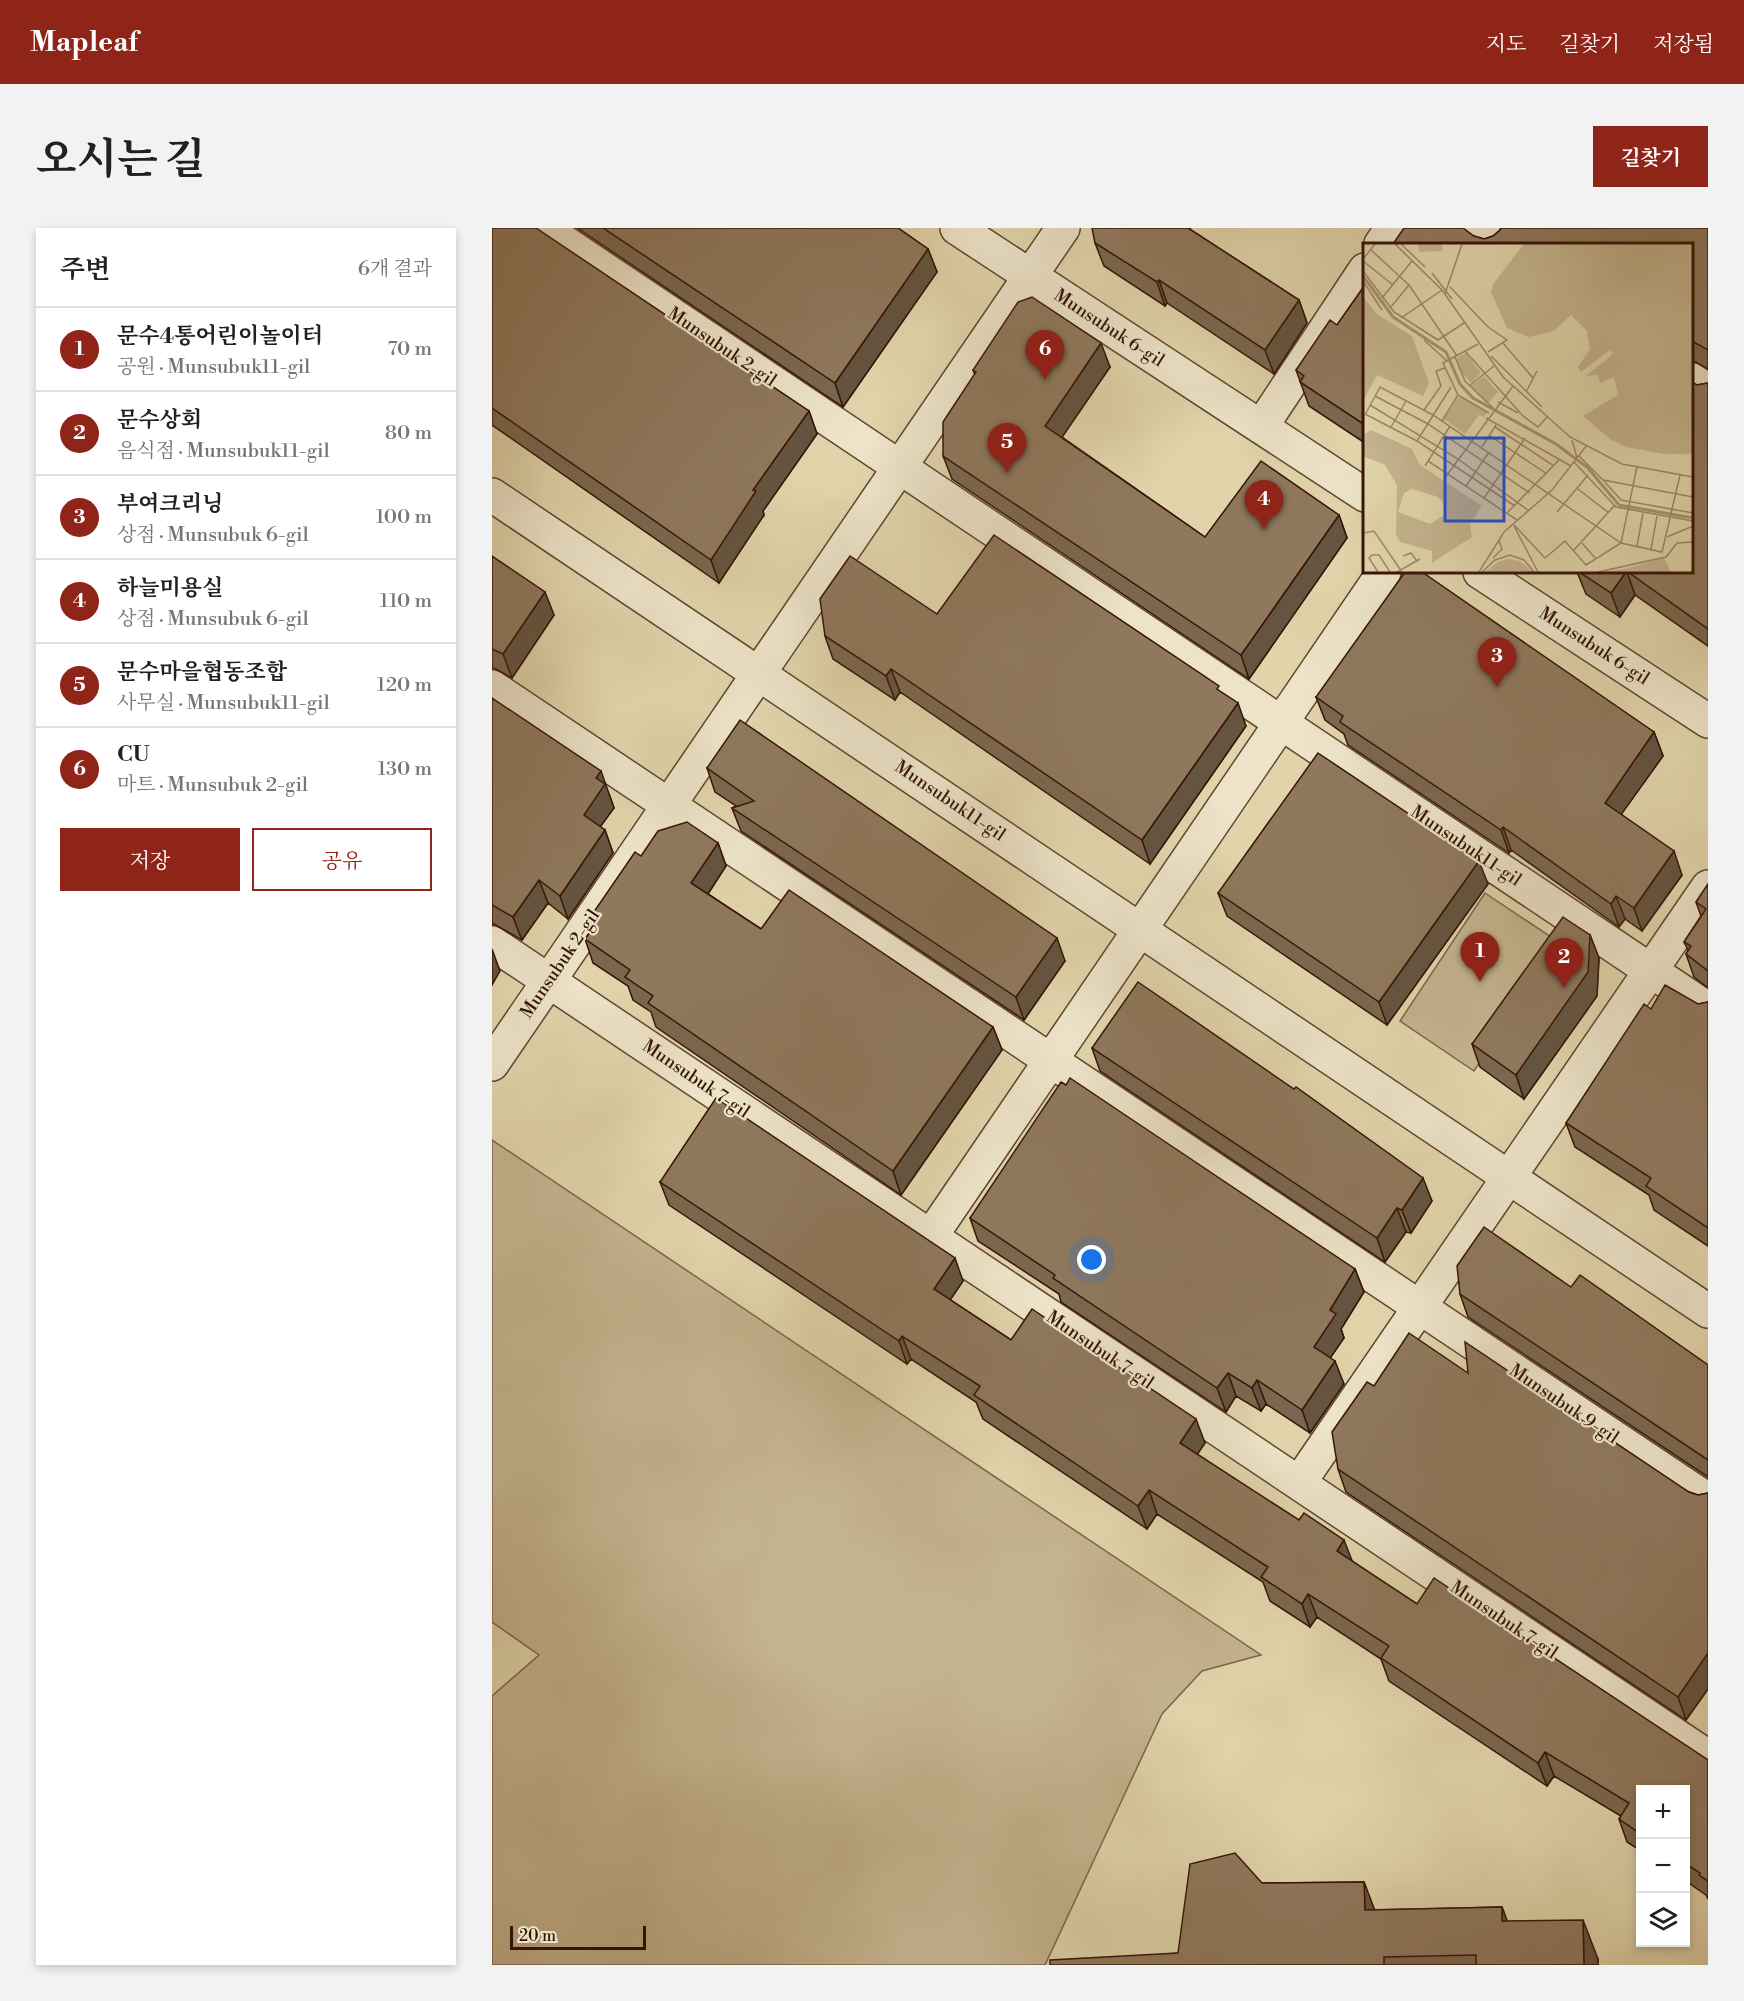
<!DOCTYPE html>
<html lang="ko">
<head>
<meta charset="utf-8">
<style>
  :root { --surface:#fff; --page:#f2f2f2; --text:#202124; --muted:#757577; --line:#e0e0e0; --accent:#8f2418 }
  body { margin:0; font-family:"Libre Bodoni","Noto Serif KR",serif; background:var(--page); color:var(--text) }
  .controls { position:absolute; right:18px; bottom:18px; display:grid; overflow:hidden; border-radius:0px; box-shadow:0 3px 9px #0003 }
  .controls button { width:54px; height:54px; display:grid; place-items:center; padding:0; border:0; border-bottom:2px solid var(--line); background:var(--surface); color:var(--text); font:30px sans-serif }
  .scale { position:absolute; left:18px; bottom:15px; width:136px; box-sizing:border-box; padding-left:6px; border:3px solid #361506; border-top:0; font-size:16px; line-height:21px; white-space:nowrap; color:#361506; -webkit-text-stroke:4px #ece3c8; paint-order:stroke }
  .you { position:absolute; left:600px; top:1032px; width:21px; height:21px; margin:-15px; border:4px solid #fff; border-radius:50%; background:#1a73e8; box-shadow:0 0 0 9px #1a73e833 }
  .badge { display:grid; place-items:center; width:39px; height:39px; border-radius:50%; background:var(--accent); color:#fff; font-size:20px; font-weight:700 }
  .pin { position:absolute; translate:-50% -50px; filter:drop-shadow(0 2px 3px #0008) }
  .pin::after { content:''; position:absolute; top:32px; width:21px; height:18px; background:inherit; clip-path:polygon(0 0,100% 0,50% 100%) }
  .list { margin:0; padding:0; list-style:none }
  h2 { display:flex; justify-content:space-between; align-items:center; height:78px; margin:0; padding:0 24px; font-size:26px }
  h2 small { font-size:20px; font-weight:400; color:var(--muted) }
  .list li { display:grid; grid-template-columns:39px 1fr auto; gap:18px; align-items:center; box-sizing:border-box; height:84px; padding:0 24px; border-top:2px solid var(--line) }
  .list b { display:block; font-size:22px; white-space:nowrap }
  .list p { margin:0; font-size:20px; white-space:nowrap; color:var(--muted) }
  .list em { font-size:20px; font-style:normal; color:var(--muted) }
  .actions { display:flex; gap:12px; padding:18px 24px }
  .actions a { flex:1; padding:14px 0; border:2px solid var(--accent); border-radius:0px; text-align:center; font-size:21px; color:var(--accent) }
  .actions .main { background:var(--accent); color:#fff }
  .icon { flex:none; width:33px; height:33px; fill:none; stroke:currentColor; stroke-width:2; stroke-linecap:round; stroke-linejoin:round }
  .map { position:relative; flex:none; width:1216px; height:1737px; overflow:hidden; border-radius:0px }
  header { display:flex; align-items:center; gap:36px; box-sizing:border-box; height:84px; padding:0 30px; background:var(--accent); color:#fff }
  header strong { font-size:28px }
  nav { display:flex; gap:33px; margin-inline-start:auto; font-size:21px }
  .intro { display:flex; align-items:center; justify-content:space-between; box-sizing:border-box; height:144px; padding:0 36px }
  h1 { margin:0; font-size:42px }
  .button { padding:15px 27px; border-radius:0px; background:var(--accent); color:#fff; font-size:21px; font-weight:700 }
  main { display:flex; gap:36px; padding:0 36px }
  aside { flex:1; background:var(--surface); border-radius:0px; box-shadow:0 3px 9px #0003 }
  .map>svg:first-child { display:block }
</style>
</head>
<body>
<header>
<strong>Mapleaf</strong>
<nav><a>지도</a><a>길찾기</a><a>저장됨</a></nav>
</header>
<div class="intro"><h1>오시는 길</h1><a class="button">길찾기</a></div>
<main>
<aside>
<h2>주변<small>6개 결과</small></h2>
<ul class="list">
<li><span class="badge">1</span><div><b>문수4통어린이놀이터</b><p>공원 · Munsubuk11-gil</p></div><em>70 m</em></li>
<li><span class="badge">2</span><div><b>문수상회</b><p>음식점 · Munsubuk11-gil</p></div><em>80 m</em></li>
<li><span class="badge">3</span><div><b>부여크리닝</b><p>상점 · Munsubuk 6-gil</p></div><em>100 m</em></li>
<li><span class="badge">4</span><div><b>하늘미용실</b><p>상점 · Munsubuk 6-gil</p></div><em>110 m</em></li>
<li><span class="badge">5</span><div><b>문수마을협동조합</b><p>사무실 · Munsubuk11-gil</p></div><em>120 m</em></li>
<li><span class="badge">6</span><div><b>CU</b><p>마트 · Munsubuk 2-gil</p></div><em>130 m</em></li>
</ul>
<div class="actions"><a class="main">저장</a><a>공유</a></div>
</aside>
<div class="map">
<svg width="1216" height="1737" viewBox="0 0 1216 1737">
  <rect width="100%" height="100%" fill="#e1d4ab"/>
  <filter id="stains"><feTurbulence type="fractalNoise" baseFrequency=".00333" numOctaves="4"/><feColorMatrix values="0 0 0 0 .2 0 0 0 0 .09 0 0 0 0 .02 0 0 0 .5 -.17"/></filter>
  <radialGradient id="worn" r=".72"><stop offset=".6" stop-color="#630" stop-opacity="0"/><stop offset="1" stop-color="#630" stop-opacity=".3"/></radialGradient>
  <!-- green -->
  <path fill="#c4b48f" stroke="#7d644a" stroke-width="1.5" d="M 993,665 L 1068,715 L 982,843 L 908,793 Z
    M 0,912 L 769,1427 L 710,1443 L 670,1486 L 553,1737 L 0,1737 L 0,1468 L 47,1427 L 0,1394 Z"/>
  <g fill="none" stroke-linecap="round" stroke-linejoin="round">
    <!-- street casing -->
    <g stroke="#61452f" stroke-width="36">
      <path id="street" d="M 51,0 L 1216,781
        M 465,0 L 873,267
        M 977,0 L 1001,16
        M 889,16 L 900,0
        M 1200,152 L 1216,163
        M 769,199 L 873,42
        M 0,267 L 1216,1083
        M 988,344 L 1216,493
        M 0,459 L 1216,1272
        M 0,715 L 1216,1529
        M 0,836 L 571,0
        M 439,1008 L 892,344
        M 807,1255 L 1216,659"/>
    </g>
    <!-- street -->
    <use href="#street" stroke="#ece3c8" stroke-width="33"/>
  </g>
  <!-- wall -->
  <path fill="#7b674f" stroke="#361506" stroke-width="1.5" d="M 0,0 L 317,183 L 325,206 L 271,283 L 272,287 L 227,355 L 0,197 Z
    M 85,0 L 406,0 L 436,21 L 445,44 L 351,179 Z
    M 698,0 L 699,2 L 807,72 L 815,95 L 782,146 L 675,75 L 673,78 L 612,38 L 603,15 Z
    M 1216,0 L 1216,141 L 1202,133 L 1200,134 L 1200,16 L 901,16 L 982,8 L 992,11 L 1001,8 L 1008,2 Z
    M 873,57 L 873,215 L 817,178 L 804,142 L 845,97 Z
    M 618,139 L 570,209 L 713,309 L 847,287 L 855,310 L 757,451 L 460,251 L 451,228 L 483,147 L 481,142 Z
    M 1216,155 L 1216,418 L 1143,367 L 1128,389 L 1094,366 L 1085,344 L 1200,344 L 1205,157 Z
    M 0,328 L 62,387 L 20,450 L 2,440 L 0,441 Z
    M 445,386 L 754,498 L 658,636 L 408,464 L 403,472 L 341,431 L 333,408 Z
    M 824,469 L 1162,504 L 1171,528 L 1129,586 L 1190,647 L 1150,703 L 1133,691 L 1127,699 L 1019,622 L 1017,625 L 856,517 L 852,506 L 833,492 Z
    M 0,470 L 117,566 L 122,580 L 108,599 L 113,602 L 121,625 L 76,691 L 56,675 L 30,712 L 2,696 L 0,697 Z
    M 215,540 L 573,733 L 532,792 L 249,603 L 240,580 L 244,578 L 223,564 Z
    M 226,615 L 234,638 L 216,666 L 269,701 L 501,799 L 510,822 L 409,967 L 164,799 L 159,784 L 141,772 L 136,758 L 101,735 L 93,711 L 101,700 L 97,691 L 149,628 Z
    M 996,656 L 895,797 L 735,688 L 726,665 Z
    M 1216,656 L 1216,760 L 1202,749 L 1194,726 L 1196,722 L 1192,714 L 1209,688 L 1204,674 Z
    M 1098,707 L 1107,730 L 1105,768 L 1032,871 L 988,839 L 980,816 Z
    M 1216,774 L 1216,1018 L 1162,982 L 1157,967 L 1083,919 L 1074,895 L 1159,781 L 1206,776 Z
    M 600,820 L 802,861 L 940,973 L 919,1005 L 914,1004 L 893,1034 L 608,843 Z
    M 168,954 L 471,1053 L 458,1072 L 519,1112 L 713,1215 L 705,1226 L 860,1334 L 925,1376 L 1216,1532 L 1216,1671 L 1214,1667 L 1194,1653 L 1194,1562 L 1149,1562 L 1149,1623 L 1135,1614 L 1127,1591 L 1129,1588 L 1062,1548 L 1055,1558 L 897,1453 L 889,1431 L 825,1389 L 818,1399 L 778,1373 L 771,1354 L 665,1286 L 655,1301 L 491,1191 L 484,1174 L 419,1131 L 415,1136 L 177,977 Z
    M 478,990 L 863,1041 L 872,1064 L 849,1101 L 852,1110 L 838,1130 L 852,1156 L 818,1205 L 774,1176 L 769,1183 L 744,1168 L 734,1184 L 569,1074 L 567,1066 L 486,1013 Z
    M 1079,1059 L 1216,1137 L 1216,1249 L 976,1089 L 968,1066 Z
    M 976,1145 L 1197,1264 L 1206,1267 L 1216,1265 L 1216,1461 L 1194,1492 L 854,1264 L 846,1241 L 882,1158 Z
    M 872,1654 L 882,1682 L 1010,1679 L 1015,1693 L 1106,1731 L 1106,1737 L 558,1737 L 686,1725 L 770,1655 Z"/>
  <!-- shaded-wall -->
  <path fill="#645440" stroke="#361506" stroke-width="1.5" d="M 436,21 L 445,44 L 351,179 L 343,155 Z
    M 667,52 L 675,75 L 673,78 L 665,54 Z
    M 807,72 L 815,95 L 782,146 L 773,122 Z
    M 609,115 L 618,139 L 562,221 L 553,198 Z
    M 317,183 L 325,206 L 271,283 L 272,287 L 227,355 L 219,332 L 261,262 Z
    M 847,287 L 855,310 L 757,451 L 749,427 Z
    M 1134,344 L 1135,344 L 1143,367 L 1128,389 L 1119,365 Z
    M 53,364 L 62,387 L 20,450 L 11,426 Z
    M 399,441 L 408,464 L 403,472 L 394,448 Z
    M 746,475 L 754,498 L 658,636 L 650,612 Z
    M 1162,504 L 1171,528 L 1121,598 L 1113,575 Z
    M 109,543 L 122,580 L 100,610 L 92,587 L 104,550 Z
    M 1011,599 L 1019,622 L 1017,625 L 1009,602 Z
    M 113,602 L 121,625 L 76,691 L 68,668 Z
    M 226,615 L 234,638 L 208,678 L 199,655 Z
    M 1182,623 L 1190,647 L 1150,703 L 1142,680 Z
    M 987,633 L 996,656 L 895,797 L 887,774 Z
    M 47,652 L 56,675 L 30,712 L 21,689 Z
    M 1124,668 L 1133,691 L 1127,699 L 1119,676 Z
    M 1098,707 L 1107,730 L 1105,768 L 1032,871 L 1024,847 Z
    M 565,710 L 573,733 L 532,792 L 524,769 Z
    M 0,721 L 8,743 L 0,757 Z
    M 501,799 L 510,822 L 409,967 L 401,943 Z
    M 931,950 L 940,973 L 919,1005 L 910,982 Z
    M 905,980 L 914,1004 L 893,1034 L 885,1010 Z
    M 463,1030 L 471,1053 L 450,1084 L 442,1061 Z
    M 863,1041 L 872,1064 L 849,1101 L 852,1110 L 830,1142 L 822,1119 L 838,1082 Z
    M 410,1108 L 419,1131 L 415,1136 L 407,1113 Z
    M 843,1133 L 852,1156 L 818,1205 L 810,1182 Z
    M 736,1145 L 744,1168 L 734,1184 L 725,1160 Z
    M 765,1152 L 774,1176 L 769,1183 L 760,1160 Z
    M 704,1191 L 713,1215 L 697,1239 L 688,1215 Z
    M 657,1262 L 665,1286 L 655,1301 L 646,1278 Z
    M 852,1312 L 861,1335 L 845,1323 Z
    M 816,1366 L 825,1389 L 818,1399 L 810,1376 Z
    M 1216,1425 L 1216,1461 L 1194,1492 L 1186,1469 Z
    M 1053,1524 L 1062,1548 L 1055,1558 L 1046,1535 Z
    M 872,1654 L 887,1693 L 873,1682 Z
    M 1010,1679 L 1025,1719 L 1010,1693 Z
    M 1091,1692 L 1106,1731 L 1106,1737 L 1092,1737 Z"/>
  <!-- building -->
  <path fill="#8f785c" stroke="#361506" stroke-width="1.5" d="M 0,0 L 44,0 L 317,183 L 261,262 L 264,263 L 219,332 L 0,180 Z
    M 111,0 L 406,0 L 436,21 L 343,155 Z
    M 600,0 L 696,0 L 807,72 L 773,122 L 667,52 L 665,54 L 603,15 Z
    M 912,0 L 971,0 L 982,8 L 992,11 L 1001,8 L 1008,2 L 1009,0 L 1216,0 L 1216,122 L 1200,113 L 1200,16 L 901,16 Z
    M 873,57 L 873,197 L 808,154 L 812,148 L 804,142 L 838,92 L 845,97 Z
    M 540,69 L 609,115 L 553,198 L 713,309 L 769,233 L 847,287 L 749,427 L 451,228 L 451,194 L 484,144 L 481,142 L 526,74 Z
    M 1200,154 L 1205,157 L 1216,155 L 1216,401 L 1136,344 L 1200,344 Z
    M 502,307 L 727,458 L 725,461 L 746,475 L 650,612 L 399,441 L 394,448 L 333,408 L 328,371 L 358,328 L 445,386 Z
    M 0,328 L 53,364 L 11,426 L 0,421 Z
    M 913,344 L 930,344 L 1162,504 L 1113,575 L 1182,623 L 1142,680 L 1124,668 L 1119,676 L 1011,599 L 1009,602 L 848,494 L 851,488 L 824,469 Z
    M 1087,344 L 1134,344 L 1119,365 Z
    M 0,470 L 109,543 L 104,550 L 113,556 L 92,587 L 113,602 L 68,668 L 47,652 L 21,689 L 0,677 Z
    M 248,492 L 565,710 L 524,769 L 240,580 L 262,573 L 215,540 Z
    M 826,525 L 987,633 L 887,774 L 726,665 Z
    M 195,594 L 226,615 L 199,655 L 269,701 L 297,662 L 501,799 L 401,943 L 156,775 L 161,768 L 133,749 L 138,742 L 93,711 L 104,696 L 97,691 L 143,624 L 149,628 L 166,603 Z
    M 1216,656 L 1216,743 L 1194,726 L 1199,718 L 1192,714 L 1214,681 L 1204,674 Z
    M 1071,689 L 1098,707 L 1096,744 L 1024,847 L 980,816 Z
    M 646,754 L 802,861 L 804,859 L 931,950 L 910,982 L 905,980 L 885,1010 L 600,820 Z
    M 1173,757 L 1206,776 L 1216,774 L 1216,1000 L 1154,958 L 1159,950 L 1074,895 L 1152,776 L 1159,781 Z
    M 578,850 L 863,1041 L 838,1082 L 844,1086 L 822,1119 L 843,1133 L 810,1182 L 765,1152 L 760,1160 L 736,1145 L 725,1160 L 561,1050 L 563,1047 L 478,990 L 569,854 L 574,857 Z
    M 224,870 L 463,1030 L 442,1061 L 519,1112 L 540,1081 L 704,1191 L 688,1215 L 807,1292 L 812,1285 L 852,1312 L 845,1323 L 925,1376 L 942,1350 L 1216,1532 L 1216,1653 L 1207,1647 L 1208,1645 L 1194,1636 L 1194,1562 L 1149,1562 L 1149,1606 L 1127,1591 L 1137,1575 L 1053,1524 L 1046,1535 L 889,1430 L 897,1418 L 816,1366 L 810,1376 L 769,1349 L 776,1339 L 657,1262 L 646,1278 L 482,1167 L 488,1158 L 410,1108 L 407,1113 L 168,954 Z
    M 992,999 L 1079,1059 L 1088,1047 L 1216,1137 L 1216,1232 L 968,1066 L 965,1038 Z
    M 917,1105 L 976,1145 L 973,1114 L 1197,1264 L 1206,1267 L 1216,1265 L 1216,1425 L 1186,1469 L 846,1241 L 840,1204 L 875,1154 L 882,1158 Z
    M 743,1625 L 770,1655 L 872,1654 L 873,1682 L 1010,1679 L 1010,1693 L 1091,1692 L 1092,1737 L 984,1737 L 984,1727 L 892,1729 L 892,1737 L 558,1737 L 558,1732 L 686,1725 L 698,1636 Z"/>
  <g text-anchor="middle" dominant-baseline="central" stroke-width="4.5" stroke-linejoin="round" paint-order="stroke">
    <!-- street labels -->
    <g font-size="18" fill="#361506" stroke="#ece3c8">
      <text transform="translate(617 100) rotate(33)">Munsubuk 6-gil</text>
      <text transform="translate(230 119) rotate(34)">Munsubuk 2-gil</text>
      <text transform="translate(1102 418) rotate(33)">Munsubuk 6-gil</text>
      <text transform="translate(458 573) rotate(34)">Munsubuk11-gil</text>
      <text transform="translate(974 618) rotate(34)">Munsubuk11-gil</text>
      <text transform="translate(68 736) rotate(-56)">Munsubuk 2-gil</text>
      <text transform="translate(204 851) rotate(34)">Munsubuk 7-gil</text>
      <text transform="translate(608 1122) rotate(34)">Munsubuk 7-gil</text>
      <text transform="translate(1072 1176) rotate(34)">Munsubuk 9-gil</text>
      <text transform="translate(1012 1392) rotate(34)">Munsubuk 7-gil</text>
    </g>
  </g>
  <!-- overview -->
  <g transform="translate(871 15)">
    <rect width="330" height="330" fill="#e1d4ab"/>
    <path d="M 55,1 L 79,1 L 79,8 L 56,9 ZM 161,1 L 330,1 L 330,211 L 301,211 L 264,204 L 247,196 L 220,173 L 255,152 L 251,134 L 237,140 L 235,132 L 223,133 L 250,111 L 247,107 L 218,129 L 215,124 L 227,106 L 224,88 L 208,72 L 191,88 L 166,94 L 144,85 L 128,49 L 130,41 ZM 0,54 L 14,71 L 49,93 L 66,140 L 60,153 L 14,132 L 0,158 ZM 103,110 L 118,130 L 108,140 L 96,126 L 94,115 ZM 121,133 L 135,149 L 125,160 L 108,143 ZM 100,154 L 124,169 L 121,174 L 116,172 L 102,191 L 81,176 L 95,155 ZM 8,187 L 49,206 L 57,222 L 119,263 L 107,281 L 109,294 L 69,320 L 69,308 L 37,299 L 33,292 L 34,242 L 22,222 L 0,213 L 0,192 ZM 49,246 L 75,254 L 84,263 L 81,272 L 67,281 L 35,269 L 41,250 ZM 301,315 L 308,329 L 238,329 L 261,326 ZM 145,316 L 157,318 L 170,329 L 122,329 L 135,319 Z" fill="#c4b48f" fill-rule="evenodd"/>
    <path fill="none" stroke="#a79373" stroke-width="3" d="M 0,33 L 30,74 L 83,109 L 97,141 L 110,155 L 193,201 L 224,224 L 256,262 L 330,275"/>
    <path fill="none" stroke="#9d8869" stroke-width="1.5" d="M 32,1 L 79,47 L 140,134 L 207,194 L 259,221 L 330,234M 38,1 L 62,24M 8,7 L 46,42 L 94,113M 0,16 L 12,1M 0,18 L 30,42M 0,28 L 31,69 L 75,97 L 101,80M 69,30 L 89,56M 0,38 L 19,67M 87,44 L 125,84 L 144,97 L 125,109M 82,51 L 99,1M 19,55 L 49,18M 27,65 L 46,42M 38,75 L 79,47M 61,97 L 84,118M 140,100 L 170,135M 102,108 L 160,173 L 175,184 L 184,174M 128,113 L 179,164M 92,114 L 102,138 L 130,165M 106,143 L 131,123M 163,149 L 174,128M 95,152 L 80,120 L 115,101M 95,152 L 126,170M 12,153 L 65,181 L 167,250M 135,159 L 155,170M 7,162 L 95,216 L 166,268M 61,167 L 78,143 L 73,128 L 82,125M 2,171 L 54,198 L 152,263M 2,172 L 17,144 L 70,172 L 258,300 L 299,309 L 317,232M 123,175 L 208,223M 79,178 L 95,152M 28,184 L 43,158M 132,184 L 191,223M 127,193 L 184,231M 209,197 L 214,215M 54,198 L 88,144M 119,204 L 133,182M 216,213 L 240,237 L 330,254M 65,218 L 154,277M 211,219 L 253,264 L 330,278M 62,223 L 87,183M 81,236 L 150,143M 241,238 L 258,257 L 330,270M 103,243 L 126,209M 215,246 L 246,270M 121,255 L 162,195M 194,269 L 225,232M 144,270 L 197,216M 151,282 L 182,315 L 202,298 L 223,322 L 258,300 L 274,224M 151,283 L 175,329M 0,290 L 11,288 L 39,329M 304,294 L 330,283M 219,300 L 233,316M 274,303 L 280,270M 288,306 L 294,273M 211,307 L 251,263M 40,313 L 48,310 L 54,318M 130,315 L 139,306 L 136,298M 15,329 L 6,315 L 9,312 L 16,312 L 27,329M 34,329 L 57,316M 116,329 L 141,289 L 189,247 L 224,202M 119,329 L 132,317 L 147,312 L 161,317 L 171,329M 235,329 L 303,314 L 314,300 L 330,299"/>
    <path fill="#1d4ed8" fill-opacity="0.15" stroke="#1d4ed8" stroke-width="3" d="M 82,195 L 141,195 L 141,278 L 82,278 Z"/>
    <rect width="330" height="330" fill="none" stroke="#361506" stroke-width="3"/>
  </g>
  <rect width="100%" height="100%" filter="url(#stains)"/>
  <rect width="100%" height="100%" fill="url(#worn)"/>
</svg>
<div class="controls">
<button>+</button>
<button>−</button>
<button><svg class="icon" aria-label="layers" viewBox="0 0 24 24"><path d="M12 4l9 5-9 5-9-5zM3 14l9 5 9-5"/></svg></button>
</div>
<div class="scale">20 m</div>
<div class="you"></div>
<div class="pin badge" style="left:988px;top:754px">1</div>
<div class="pin badge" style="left:1072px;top:760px">2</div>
<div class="pin badge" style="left:1005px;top:459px">3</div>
<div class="pin badge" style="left:772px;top:302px">4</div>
<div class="pin badge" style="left:515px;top:245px">5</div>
<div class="pin badge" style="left:553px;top:152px">6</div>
</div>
</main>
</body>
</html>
